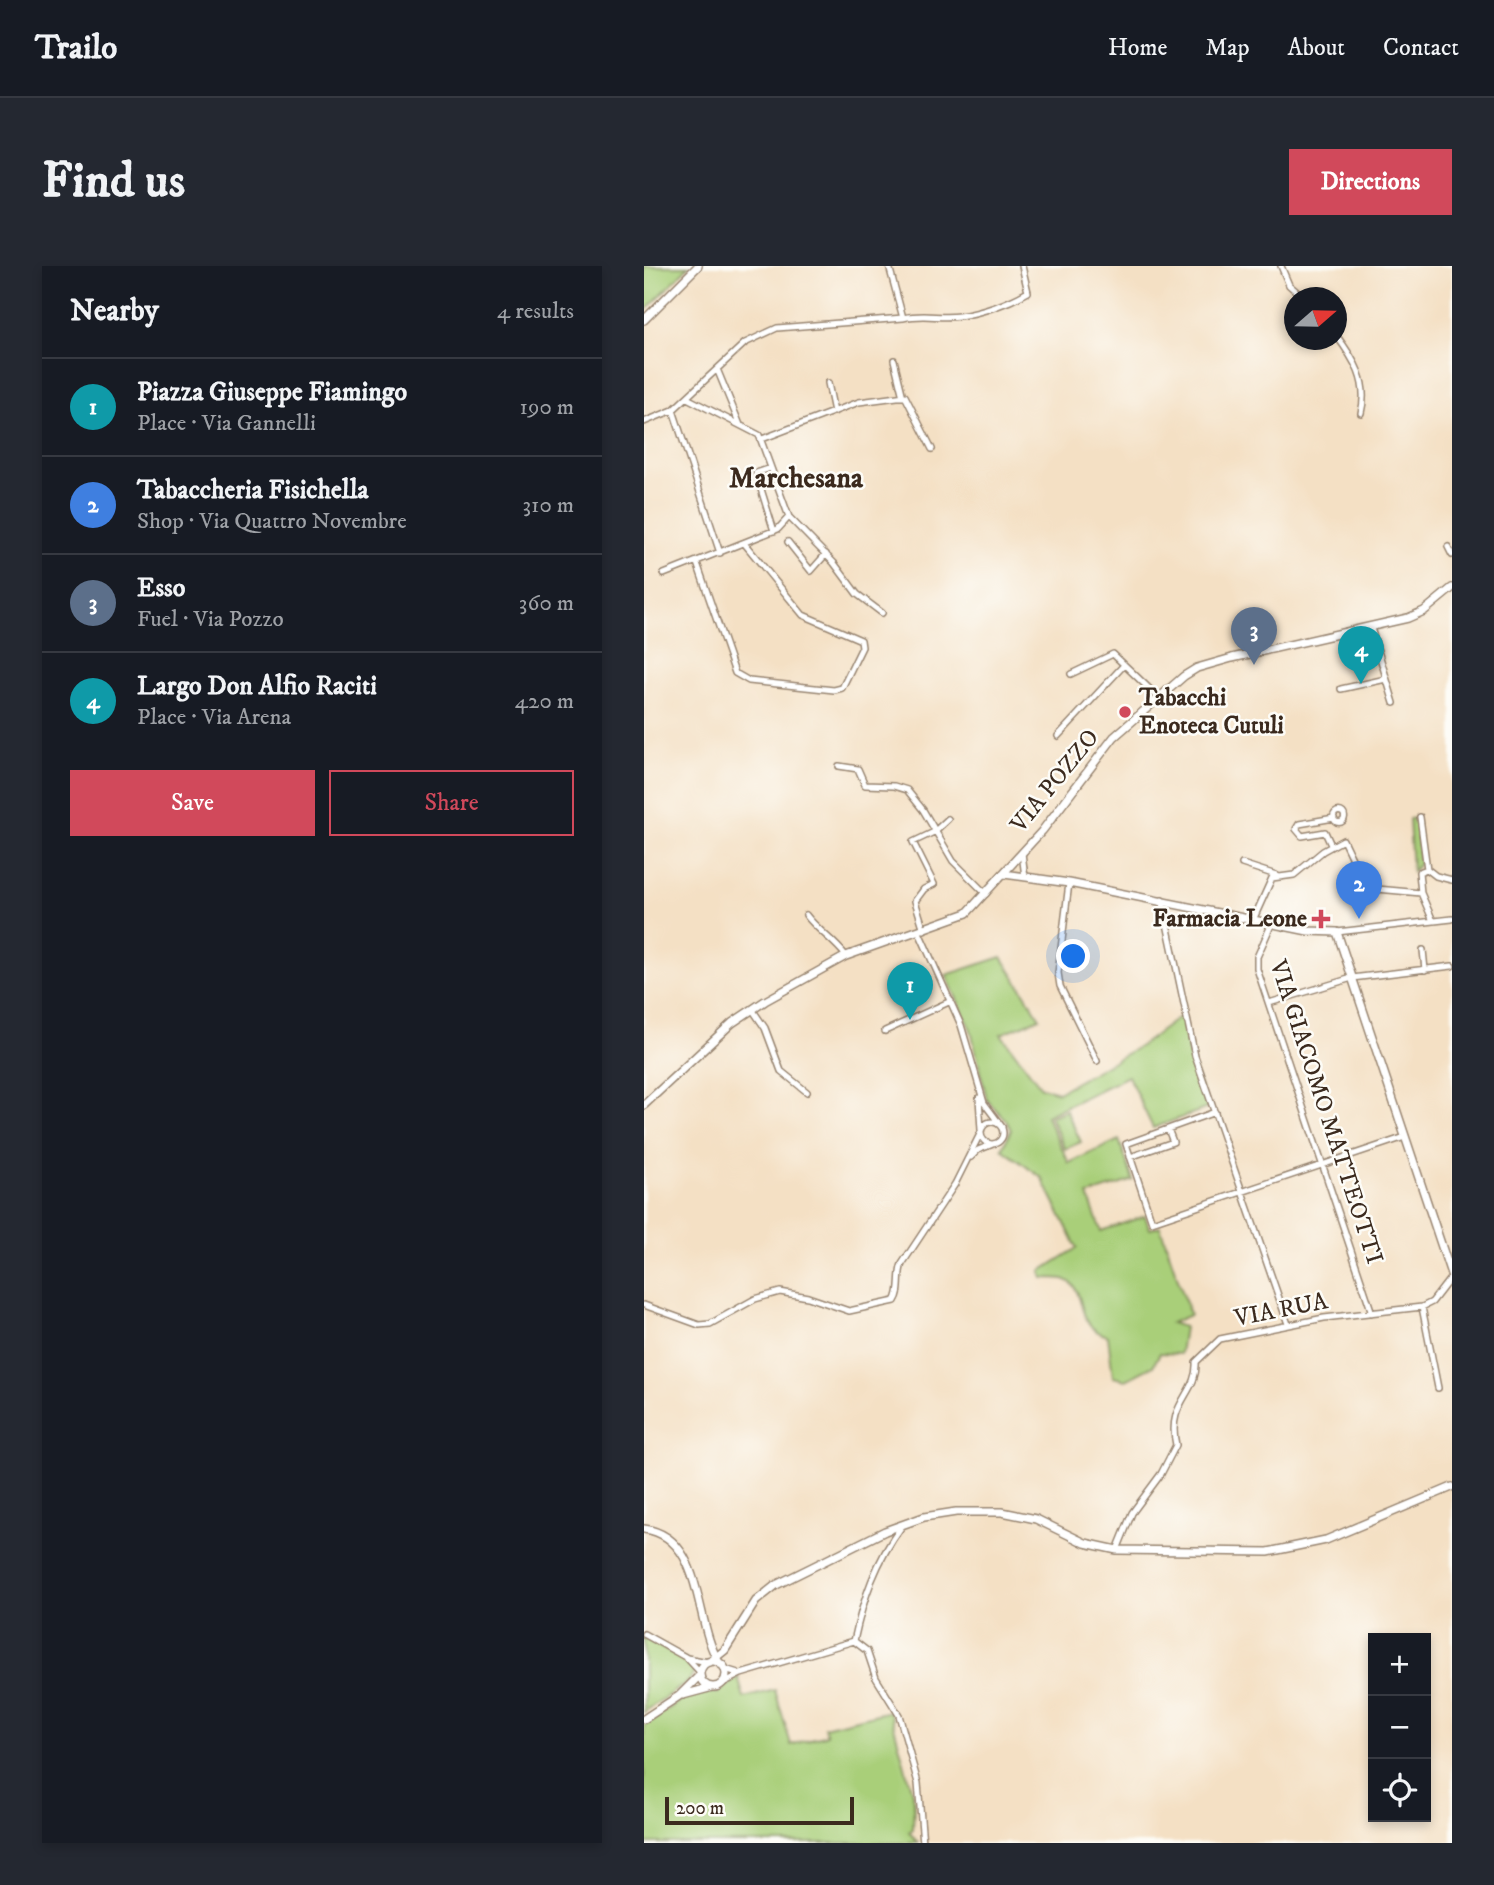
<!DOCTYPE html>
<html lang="en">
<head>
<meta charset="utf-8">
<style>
  :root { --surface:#171b24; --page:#242831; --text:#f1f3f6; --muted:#9ea1a6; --line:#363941; --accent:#d1495b }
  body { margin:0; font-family:"IM FELL DW Pica",serif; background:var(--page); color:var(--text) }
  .controls { position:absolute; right:21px; bottom:21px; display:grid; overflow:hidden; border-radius:0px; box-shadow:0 4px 10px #0003 }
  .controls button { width:63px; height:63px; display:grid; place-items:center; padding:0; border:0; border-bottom:2px solid var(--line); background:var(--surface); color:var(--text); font:35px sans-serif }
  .compass { position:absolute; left:640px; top:21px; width:63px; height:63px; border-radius:50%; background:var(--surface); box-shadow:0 4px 10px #0003; rotate:70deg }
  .scale { position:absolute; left:21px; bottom:18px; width:189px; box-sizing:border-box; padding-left:7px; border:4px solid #3b2a1e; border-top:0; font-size:19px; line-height:24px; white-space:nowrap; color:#3b2a1e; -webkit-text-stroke:5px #fdfcf7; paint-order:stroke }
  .you { position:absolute; left:430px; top:691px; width:24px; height:24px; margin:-18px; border:5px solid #fff; border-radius:50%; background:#1a73e8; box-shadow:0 0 0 10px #1a73e833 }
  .badge { display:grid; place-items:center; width:46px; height:46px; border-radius:50%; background:var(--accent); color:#fff; font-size:23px; font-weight:700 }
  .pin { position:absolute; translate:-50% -58px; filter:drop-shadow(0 2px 4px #0008) }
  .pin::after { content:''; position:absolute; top:37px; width:24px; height:21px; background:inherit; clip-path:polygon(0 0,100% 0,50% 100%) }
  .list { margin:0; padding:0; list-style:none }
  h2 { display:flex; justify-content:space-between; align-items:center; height:91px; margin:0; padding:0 28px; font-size:30px }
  h2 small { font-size:23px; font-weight:400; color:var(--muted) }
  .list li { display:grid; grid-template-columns:46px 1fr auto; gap:21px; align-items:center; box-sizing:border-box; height:98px; padding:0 28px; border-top:2px solid var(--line) }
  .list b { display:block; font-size:26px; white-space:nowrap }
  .list p { margin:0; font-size:23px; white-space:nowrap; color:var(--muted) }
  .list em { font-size:23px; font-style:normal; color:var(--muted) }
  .actions { display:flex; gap:14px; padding:21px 28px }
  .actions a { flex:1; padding:16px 0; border:2px solid var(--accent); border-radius:0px; text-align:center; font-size:24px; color:var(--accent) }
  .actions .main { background:var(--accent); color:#fff }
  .icon { flex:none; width:38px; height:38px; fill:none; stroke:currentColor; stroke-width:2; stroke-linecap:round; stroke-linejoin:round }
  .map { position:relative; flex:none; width:808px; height:1577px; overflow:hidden; border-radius:0px }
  header { display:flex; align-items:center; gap:42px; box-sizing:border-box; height:98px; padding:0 35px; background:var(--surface); border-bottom:2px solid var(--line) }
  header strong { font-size:33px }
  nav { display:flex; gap:38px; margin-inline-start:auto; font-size:24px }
  .intro { display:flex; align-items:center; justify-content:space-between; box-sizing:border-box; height:168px; padding:0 42px }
  h1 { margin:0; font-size:49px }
  .button { padding:18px 32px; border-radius:0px; background:var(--accent); color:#fff; font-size:24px; font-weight:700 }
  main { display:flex; gap:42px; padding:0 42px }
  aside { flex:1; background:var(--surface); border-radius:0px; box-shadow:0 4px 10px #0003 }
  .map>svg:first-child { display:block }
</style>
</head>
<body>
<header>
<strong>Trailo</strong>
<nav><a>Home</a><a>Map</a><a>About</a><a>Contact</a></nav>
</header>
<div class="intro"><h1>Find us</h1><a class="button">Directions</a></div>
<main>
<aside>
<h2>Nearby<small>4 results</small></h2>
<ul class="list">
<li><span class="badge" style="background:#0f9aa8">1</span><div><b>Piazza Giuseppe Fiamingo</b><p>Place · Via Gannelli</p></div><em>190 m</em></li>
<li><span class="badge" style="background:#3f7fe0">2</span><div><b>Tabaccheria Fisichella</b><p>Shop · Via Quattro Novembre</p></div><em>310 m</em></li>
<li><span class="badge" style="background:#5c6f8a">3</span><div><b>Esso</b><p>Fuel · Via Pozzo</p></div><em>360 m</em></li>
<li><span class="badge" style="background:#0f9aa8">4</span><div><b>Largo Don Alfio Raciti</b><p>Place · Via Arena</p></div><em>420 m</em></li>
</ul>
<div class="actions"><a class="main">Save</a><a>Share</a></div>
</aside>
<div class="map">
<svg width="808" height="1577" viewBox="0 0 808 1577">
  <rect width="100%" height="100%" fill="#fdfcf7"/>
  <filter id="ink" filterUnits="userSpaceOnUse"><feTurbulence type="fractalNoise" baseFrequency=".0143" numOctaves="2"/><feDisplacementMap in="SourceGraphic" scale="14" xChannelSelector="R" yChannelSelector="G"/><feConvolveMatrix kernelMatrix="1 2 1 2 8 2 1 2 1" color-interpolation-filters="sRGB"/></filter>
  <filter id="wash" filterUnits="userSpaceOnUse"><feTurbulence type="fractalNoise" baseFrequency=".00686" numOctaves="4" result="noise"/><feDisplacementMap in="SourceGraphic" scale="28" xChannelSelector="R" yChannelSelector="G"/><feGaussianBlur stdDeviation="1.57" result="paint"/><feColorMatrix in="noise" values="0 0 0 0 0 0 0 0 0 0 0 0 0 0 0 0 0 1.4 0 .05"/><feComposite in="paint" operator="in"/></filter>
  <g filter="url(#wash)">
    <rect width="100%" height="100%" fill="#f4e0c4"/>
    <!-- green -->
    <path fill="#a9cf79" stroke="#727c4c" stroke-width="2" d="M 0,0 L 45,0 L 0,46 Z
      M 772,552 L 775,598 L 768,606 L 765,553 Z
      M 358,691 L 396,752 L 357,768 L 397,821 L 414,826 L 498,779 L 538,749 L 545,790 L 564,842 L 509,862 L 484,810 L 402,850 L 425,897 L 475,874 L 489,914 L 444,929 L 457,965 L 501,950 L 506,963 L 516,960 L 546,1049 L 527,1057 L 540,1061 L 536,1088 L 516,1087 L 509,1100 L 482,1114 L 469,1111 L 464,1070 C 429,1061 444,1023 422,1014 C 416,1011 406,1013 399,1012 L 397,1005 L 433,982 L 398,912 L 358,883 L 367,864 L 362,854 L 343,834 L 327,764 L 302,709 Z
      M 422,844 L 437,876 L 421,883 L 406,851 Z
      M 0,1372 L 41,1393 L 51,1405 L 45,1415 L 0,1446 Z
      M 94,1411 L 100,1432 L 131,1424 L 147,1479 L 183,1468 L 180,1461 L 246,1445 L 270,1534 L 269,1563 L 265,1566 L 274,1577 L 0,1577 L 0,1459 L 50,1426 L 74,1427 Z"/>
  </g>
  <g filter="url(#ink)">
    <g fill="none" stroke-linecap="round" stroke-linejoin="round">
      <!-- minor casing -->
      <g stroke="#988571" stroke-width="8">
        <path id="minor" d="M 245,0 L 259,52
          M 637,0 L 645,19 L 660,32
          M 692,69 C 710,93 725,116 717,147
          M 250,94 L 259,131
          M 73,103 L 96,159
          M 184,117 L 190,146
          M 43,132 L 115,169 L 145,251 L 190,297 L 213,328 L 238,347
          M 29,144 L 76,287
          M 0,156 L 29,144 L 101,77 L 133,62 L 259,52 C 282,47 295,53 315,50 C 338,47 365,37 384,26 L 378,0
          M 118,173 L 215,136 L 261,130 L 288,183
          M 127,202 L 112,207 L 130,265
          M 144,276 L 167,305 L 182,288
          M 804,281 L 808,289
          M 53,297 L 91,407 L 105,415 L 190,424 L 198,422 L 218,381 L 217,374 L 159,349 L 100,277
          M 20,308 L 134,263 L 145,251
          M 727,362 L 750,437
          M 427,408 L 469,388 L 514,431
          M 697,423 L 742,413
          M 414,470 L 480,399
          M 195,500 L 214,503 L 221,519 L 250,520 L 263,524 L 279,544 L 309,595 L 342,628
          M689.5 551a5.5 5.5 0 1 1 11 0a5.5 5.5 0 1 1-11 0Z
          M 776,551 L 783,603 L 792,610 L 808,614
          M 687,579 L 681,566 L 658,570 L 652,563 L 655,558 L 690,552
          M 378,587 L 381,611
          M 598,598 L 632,609
          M 425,617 L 414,707 L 416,720 L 453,795
          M 777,627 L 775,606 L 783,603
          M 518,634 L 551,790 L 644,1058
          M 162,649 C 174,665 190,674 202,690
          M 610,652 L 628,612 L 650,609 L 679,585 L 699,574 L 722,622 L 777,627 L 789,655
          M 628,657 L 613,691 L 613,703 L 728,1047
          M 280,664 L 271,635 L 280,623 L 290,618 L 269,576 L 290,566 L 304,553
          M 275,666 L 317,759 L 340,837 L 358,861
          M 693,666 L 808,653
          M 779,684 L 781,704
          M 625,737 L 708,712 L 808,700
          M 108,743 L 121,762 L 137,805 L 163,826
          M 241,765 L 307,735
          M 335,832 L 337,864
          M 571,846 L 482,878 L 508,956 L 761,871
          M337 867a11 11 0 1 1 22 0a11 11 0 1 1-22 0Z
          M 327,891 L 334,884 L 349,878
          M 486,891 L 529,876 L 524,863
          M 0,1039 L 55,1059 L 66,1058 L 111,1033 L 136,1026 L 164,1031 L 205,1045 L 251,1035 C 258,1025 253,1010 258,998 L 311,918 L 337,866
          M 778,1041 L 794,1122
          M 473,1284 L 488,1247 L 517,1208 L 532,1179 C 522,1136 554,1128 552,1096 L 576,1073 L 680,1052 L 778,1041 L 788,1036 L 808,1010
          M 0,1368 L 43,1392 L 56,1406
          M 210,1375 L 223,1385 L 232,1412 L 255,1449 L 274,1517 L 279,1577
          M 210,1375 C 219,1333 232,1295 258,1260
          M 43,1392 L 64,1396
          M 81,1403 L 94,1407
          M 79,1417 L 97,1408 L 210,1375"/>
      </g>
      <!-- tertiary casing -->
      <g stroke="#988571" stroke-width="10">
        <path id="tertiary" d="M 0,54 L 54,0
          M 360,608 L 425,617 L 664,665 L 693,666 L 808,1011
          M 0,839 L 88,757 L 121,735 L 202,690 L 323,647 L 398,565 L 470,471 L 540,410 L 553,402 L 588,392 L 764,352 L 780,345 L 808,322
          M 0,1263 C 61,1271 49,1357 76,1398
          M56 1408a13 13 0 1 1 26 0a13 13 0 1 1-26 0Z
          M 66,1396 L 81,1384 L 112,1335 L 132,1319 L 241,1265 L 280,1251 L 312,1246 L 358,1246 L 392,1253 L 441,1277 L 473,1284 L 624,1286 L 682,1274 L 808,1221
          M 39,1429 L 65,1422
          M 0,1453 L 35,1430 L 56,1409"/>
      </g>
      <!-- minor -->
      <use href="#minor" stroke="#fff" stroke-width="5"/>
      <!-- tertiary -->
      <use href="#tertiary" stroke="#fff" stroke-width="7"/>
    </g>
  </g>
  <!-- markers -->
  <g fill="#d1495b" stroke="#fdfcf7" stroke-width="2.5">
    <circle cx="481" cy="446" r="7"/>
    <path d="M673.5 642.5h7v7h7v7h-7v7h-7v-7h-7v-7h7z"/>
  </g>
  <g text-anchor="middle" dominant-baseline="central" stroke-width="5" stroke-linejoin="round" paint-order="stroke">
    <!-- poi labels -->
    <g font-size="24" font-weight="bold" fill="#3b2a1e" stroke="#fdfcf7" text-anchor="start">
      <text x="495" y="432">Tabacchi<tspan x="495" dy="28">Enoteca Cutuli</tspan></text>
      <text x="663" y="653" text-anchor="end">Farmacia Leone</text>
    </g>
    <!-- street labels -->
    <g font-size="24" fill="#3b2a1e" stroke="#fdfcf7">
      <text transform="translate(411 515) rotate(-51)">VIA POZZO</text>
      <text transform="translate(682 846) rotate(72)">VIA GIACOMO MATTEOTTI</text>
      <text transform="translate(637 1044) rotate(-11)">VIA RUA</text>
    </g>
    <!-- quarter labels -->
    <g font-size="28" font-weight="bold" fill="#3b2a1e" stroke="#fdfcf7">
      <text x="152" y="212">Marchesana</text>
    </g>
  </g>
</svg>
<div class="controls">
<button>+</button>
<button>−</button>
<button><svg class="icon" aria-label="locate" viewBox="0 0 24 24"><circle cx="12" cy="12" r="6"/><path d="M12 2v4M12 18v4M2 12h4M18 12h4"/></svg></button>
</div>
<svg class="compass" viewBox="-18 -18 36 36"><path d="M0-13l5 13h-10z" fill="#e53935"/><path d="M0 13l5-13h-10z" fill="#9ea1a6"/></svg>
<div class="scale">200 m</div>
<div class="you"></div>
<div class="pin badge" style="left:266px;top:754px;background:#0f9aa8">1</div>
<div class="pin badge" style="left:715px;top:653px;background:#3f7fe0">2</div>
<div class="pin badge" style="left:610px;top:399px;background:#5c6f8a">3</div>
<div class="pin badge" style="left:717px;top:418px;background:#0f9aa8">4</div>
</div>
</main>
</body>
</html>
